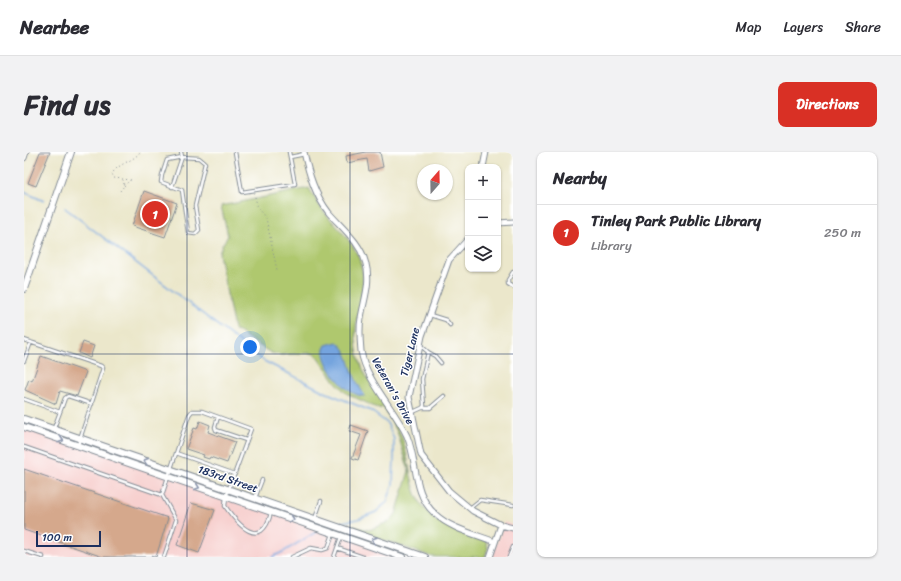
<!DOCTYPE html>
<html lang="en">
<head>
<meta charset="utf-8">
<style>
  :root { --surface:#fff; --page:#f2f2f3; --text:#2b2b33; --muted:#7c7c81; --line:#e1e1e2; --accent:#d93025 }
  body { margin:0; font-family:Sriracha,sans-serif; background:var(--page); color:var(--text) }
  .controls { position:absolute; right:12px; top:12px; display:grid; overflow:hidden; border-radius:8px; box-shadow:0 1px 3px #0004 }
  .controls button { width:36px; height:36px; display:grid; place-items:center; padding:0; border:0; border-bottom:1px solid var(--line); background:var(--surface); color:var(--text); font:20px sans-serif }
  .compass { position:absolute; left:393px; top:12px; width:36px; height:36px; border-radius:50%; background:var(--surface); box-shadow:0 1px 3px #0004; rotate:20deg }
  .scale { position:absolute; left:12px; bottom:10px; width:65px; box-sizing:border-box; padding-left:4px; border:2px solid #1b2f5e; border-top:0; font-size:11px; line-height:14px; white-space:nowrap; color:#1b2f5e; -webkit-text-stroke:3px #fff; paint-order:stroke }
  .you { position:absolute; left:226px; top:195px; width:14px; height:14px; margin:-10px; border:3px solid #fff; border-radius:50%; background:#1a73e8; box-shadow:0 0 0 6px #1a73e833 }
  .badge { display:grid; place-items:center; width:26px; height:26px; border-radius:50%; background:var(--accent); color:#fff; font-size:13px; font-weight:700 }
  .pin { position:absolute; translate:-50% -50%; border:2px solid #fff; box-shadow:0 1px 4px #0006 }
  .list { margin:0; padding:0; list-style:none }
  h2 { display:flex; justify-content:space-between; align-items:center; height:52px; margin:0; padding:0 16px; font-size:17px }
  h2 small { font-size:13px; font-weight:400; color:var(--muted) }
  .list li { display:grid; grid-template-columns:26px 1fr auto; gap:12px; align-items:center; box-sizing:border-box; height:56px; padding:0 16px; border-top:1px solid var(--line) }
  .list b { display:block; font-size:15px; white-space:nowrap }
  .list p { margin:0; font-size:13px; white-space:nowrap; color:var(--muted) }
  .list em { font-size:13px; font-style:normal; color:var(--muted) }
  .icon { flex:none; width:22px; height:22px; fill:none; stroke:currentColor; stroke-width:2; stroke-linecap:round; stroke-linejoin:round }
  .map { position:relative; flex:none; width:489px; height:405px; overflow:hidden; border-radius:8px }
  header { display:flex; align-items:center; gap:24px; box-sizing:border-box; height:56px; padding:0 20px; background:var(--surface); border-bottom:1px solid var(--line) }
  header strong { font-size:19px }
  nav { display:flex; gap:22px; margin-inline-start:auto; font-size:14px }
  .intro { display:flex; align-items:center; justify-content:space-between; box-sizing:border-box; height:96px; padding:0 24px }
  h1 { margin:0; font-size:28px }
  .button { padding:10px 18px; border-radius:8px; background:var(--accent); color:#fff; font-size:14px; font-weight:700 }
  main { display:flex; gap:24px; padding:0 24px }
  aside { flex:1; background:var(--surface); border-radius:8px; box-shadow:0 1px 3px #0004 }
  .map>svg:first-child { display:block }
</style>
</head>
<body>
<header>
<strong>Nearbee</strong>
<nav><a>Map</a><a>Layers</a><a>Share</a></nav>
</header>
<div class="intro"><h1>Find us</h1><a class="button">Directions</a></div>
<main>
<div class="map">
<svg width="489" height="405" viewBox="0 0 489 405">
  <rect width="100%" height="100%" fill="#fff"/>
  <filter id="ink" filterUnits="userSpaceOnUse"><feTurbulence type="fractalNoise" baseFrequency=".025" numOctaves="2"/><feDisplacementMap in="SourceGraphic" scale="8" xChannelSelector="R" yChannelSelector="G"/><feConvolveMatrix kernelMatrix="1 2 1 2 8 2 1 2 1" color-interpolation-filters="sRGB"/></filter>
  <filter id="wash" filterUnits="userSpaceOnUse"><feTurbulence type="fractalNoise" baseFrequency=".012" numOctaves="4" result="noise"/><feDisplacementMap in="SourceGraphic" scale="16" xChannelSelector="R" yChannelSelector="G"/><feGaussianBlur stdDeviation="0.9" result="paint"/><feColorMatrix in="noise" values="0 0 0 0 0 0 0 0 0 0 0 0 0 0 0 0 0 1.4 0 .05"/><feComposite in="paint" operator="in"/></filter>
  <g filter="url(#wash)">
    <rect width="100%" height="100%" fill="#ebe7cb"/>
    <!-- built -->
    <path fill="#f7d0cf" d="M 0,273 L 382,405 L 0,405 Z
      M 480,370 L 489,373 L 489,405 L 468,405 Z"/>
    <!-- green -->
    <path fill="#afc86e" stroke="#657c66" d="M 285,36 C 290,45 295,54 301,61 C 316,79 331,90 337,113 C 344,139 329,164 332,191 C 335,228 367,254 379,288 C 386,310 386,340 401,357 C 417,375 440,381 462,389 L 464,396 L 461,405 L 409,405 L 315,373 L 322,372 L 345,378 L 366,369 L 372,362 L 385,319 L 373,279 L 359,255 L 355,257 L 322,241 L 311,229 L 293,204 L 288,201 L 256,203 L 247,201 L 210,177 L 195,102 L 198,93 L 204,84 L 197,54 Z"/>
    <!-- water -->
    <path fill="#74a4de" stroke="#486a9e" d="M 313,190 C 323,197 324,207 328,218 C 331,227 336,236 341,244 C 324,246 297,212 300,197 L 302,193 Z"/>
    <g fill="none" stroke-linecap="round" stroke-linejoin="round">
      <!-- stream -->
      <path stroke="#74a4de" stroke-width="1.5" d="M 0,40 L 20,49
        M 41,56 L 240,209 L 301,240 L 347,259 L 363,271 L 370,287 L 370,306 L 369,332 L 363,350 L 352,360 L 334,367 L 313,371
        M 248,405 L 259,400 L 292,380"/>
    </g>
    <g id="blocks">
      <!-- building -->
      <path fill="#d5a88c" d="M 16,0 L 26,0 L 12,34 L 4,31 Z
        M 342,0 L 356,0 L 359,15 L 345,19 L 343,7 L 323,11 L 322,4 Z
        M 120,39 L 153,51 L 141,85 L 108,74 Z
        M 59,190 L 70,194 L 66,206 L 55,201 Z
        M 17,204 L 62,220 L 53,244 L 36,239 L 32,252 L 1,238 L 5,227 L 8,229 Z
        M 176,269 L 186,273 L 184,280 L 211,290 L 203,311 L 186,305 L 185,307 L 179,305 L 180,303 L 162,297 L 170,276 L 173,277 Z
        M 327,273 L 344,279 L 334,308 L 328,306 L 337,283 L 325,279 Z
        M 0,317 L 144,366 L 132,405 L 128,403 L 127,405 L 79,405 L 0,378 Z
        M 167,351 L 191,358 L 175,401 L 153,393 Z"/>
    </g>
  </g>
  <g filter="url(#ink)">
    <use href="#blocks" fill-opacity="0" stroke="#838b94" stroke-width="1"/>
    <g fill="none" stroke-linecap="round" stroke-linejoin="round">
      <!-- service casing -->
      <g stroke="#838b94" stroke-width="4.5">
        <path id="service" d="M 211,0 L 218,40 L 271,32 L 265,0
          M 158,5 L 175,6 L 181,11 L 171,54 L 175,78 L 171,82 L 164,81 L 158,38 L 137,30 L 138,23 L 143,8 Z
          M 266,5 L 281,2
          M 148,35 L 158,5 L 157,0
          M 489,120 L 484,128 L 484,132 L 489,135
          M 406,163 L 422,168 L 426,173
          M 0,188 L 77,214 L 79,216 L 54,293
          M 404,200 L 411,204 L 417,211
          M 0,209 L 7,190
          M 0,247 L 36,260 L 30,276
          M 398,256 L 406,256 L 420,244
          M 36,260 L 41,246 L 44,244 L 68,252
          M 389,260 L 398,256 L 400,254 L 398,227 L 404,200 L 396,193
          M 194,265 L 191,275 L 192,278 L 222,288
          M 0,295 L 138,343
          M 152,301 L 211,322
          M 231,346 L 238,328
          M 446,356 L 456,348 L 489,353
          M 291,367 L 297,349
          M 313,396 L 339,405
          M 0,399 L 19,405
          M 140,405 L 152,368 L 138,343 L 165,263 L 168,259 L 178,259 L 227,277 L 202,345 L 201,354 C 214,373 237,399 247,361
          M 268,405 L 287,396 L 298,398 L 304,396 L 309,382
          M 310,405 L 317,385
          M 485,405 L 489,395"/>
      </g>
      <!-- minor casing -->
      <g stroke="#838b94" stroke-width="7">
        <path id="minor" d="M 280,0 C 285,23 291,43 305,61 C 319,77 337,91 342,112 C 347,131 340,147 337,166 C 335,176 336,188 337,199 C 342,229 370,256 383,284 C 394,310 388,341 411,362 C 427,377 451,382 471,390
          M 0,6 L 2,0
          M 459,15 L 462,0
          M 474,71 L 489,70
          M 444,87 L 425,108 L 398,184 L 385,245 L 397,303 L 425,339 L 449,359 L 477,373 L 489,376
          M 466,405 L 477,373"/>
      </g>
      <!-- tertiary casing -->
      <g stroke="#838b94" stroke-width="8">
        <path id="tertiary" d="M 0,137 L 47,0
          M 0,267 L 401,405
          M 0,275 L 378,405"/>
      </g>
      <!-- path -->
      <path stroke="#838b94" stroke-width="1" stroke-dasharray="1 3" stroke-linecap="butt" d="M 107,28 L 90,26 L 88,22 C 94,11 109,10 116,0
        M 100,34 L 106,28
        M 96,39 L 100,34 L 99,28
        M 230,41 L 234,57 L 242,66 L 253,118"/>
      <!-- service -->
      <use href="#service" stroke="#fff" stroke-width="2.5"/>
      <!-- minor -->
      <use href="#minor" stroke="#fff" stroke-width="5"/>
      <!-- tertiary -->
      <use href="#tertiary" stroke="#fff" stroke-width="6"/>
    </g>
    <!-- one-way arrows -->
    <defs><path id="oneway-chevron" d="M-2-3.5L2.5 0L-2 3.5" fill="none" stroke-width="1.6" stroke-linecap="round" stroke-linejoin="round"/></defs>
    <g stroke="#8d97ae">
      <use href="#oneway-chevron" transform="translate(37 288) rotate(18)"/>
      <use href="#oneway-chevron" transform="translate(122 309) rotate(-161)"/>
      <use href="#oneway-chevron" transform="translate(173 335) rotate(19)"/>
      <use href="#oneway-chevron" transform="translate(268 367) rotate(19)"/>
      <use href="#oneway-chevron" transform="translate(350 388) rotate(-161)"/>
    </g>
  </g>
  <!-- grid -->
  <path fill="none" stroke="#1b2f5e" stroke-width="1" stroke-opacity="0.55" d="M 163,0 L 163,405M 326,0 L 326,405M 0,202 L 489,202"/>
  <g text-anchor="middle" dominant-baseline="central" stroke-width="3" stroke-linejoin="round" paint-order="stroke">
    <!-- street labels -->
    <g font-size="11" fill="#1b2f5e" stroke="#fff">
      <text transform="translate(386 200) rotate(-76)">Tiger Lane</text>
      <text transform="translate(369 239) rotate(61)">Veteran's Drive</text>
      <text transform="translate(204 327) rotate(19)">183rd Street</text>
    </g>
  </g>
</svg>
<div class="controls">
<button>+</button>
<button>−</button>
<button><svg class="icon" aria-label="layers" viewBox="0 0 24 24"><path d="M12 4l9 5-9 5-9-5zM3 14l9 5 9-5"/></svg></button>
</div>
<svg class="compass" viewBox="-18 -18 36 36"><path d="M0-13l5 13h-10z" fill="#e53935"/><path d="M0 13l5-13h-10z" fill="#7c7c81"/></svg>
<div class="scale">100 m</div>
<div class="you"></div>
<div class="pin badge" style="left:131px;top:62px">1</div>
</div>
<aside>
<h2>Nearby<small></small></h2>
<ul class="list">
<li><span class="badge">1</span><div><b>Tinley Park Public Library</b><p>Library</p></div><em>250 m</em></li>
</ul>
</aside>
</main>
</body>
</html>
